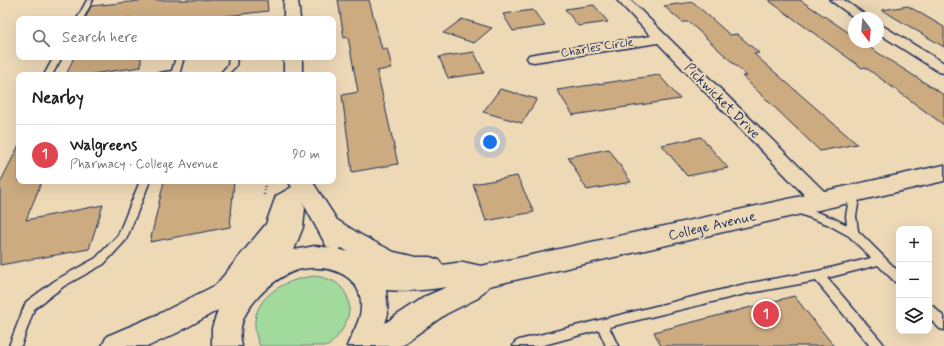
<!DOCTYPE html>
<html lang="en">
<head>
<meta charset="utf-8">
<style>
  :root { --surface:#fff; --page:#f2f2f2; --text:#202124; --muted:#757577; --line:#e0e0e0; --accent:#ea580c }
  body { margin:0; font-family:Mynerve,sans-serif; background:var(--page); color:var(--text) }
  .controls { position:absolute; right:12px; bottom:12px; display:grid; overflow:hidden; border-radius:8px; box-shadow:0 4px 16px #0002 }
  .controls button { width:36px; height:36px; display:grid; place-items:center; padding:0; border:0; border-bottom:1px solid var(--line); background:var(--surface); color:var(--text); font:20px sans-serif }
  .compass { position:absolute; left:848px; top:12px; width:36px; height:36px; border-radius:50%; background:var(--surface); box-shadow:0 4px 16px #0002; rotate:164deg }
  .you { position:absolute; left:490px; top:142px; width:14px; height:14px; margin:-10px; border:3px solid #fff; border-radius:50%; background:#1a73e8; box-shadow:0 0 0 6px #1a73e833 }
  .badge { display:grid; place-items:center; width:26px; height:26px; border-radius:50%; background:var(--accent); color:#fff; font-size:13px; font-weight:700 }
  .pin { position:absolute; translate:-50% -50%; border:2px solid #fff; box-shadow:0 1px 4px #0006 }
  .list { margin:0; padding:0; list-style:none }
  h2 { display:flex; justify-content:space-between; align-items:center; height:52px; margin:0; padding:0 16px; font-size:17px }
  h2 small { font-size:13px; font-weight:400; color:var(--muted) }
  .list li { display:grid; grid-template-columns:26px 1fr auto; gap:12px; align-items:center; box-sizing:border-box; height:60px; padding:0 16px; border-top:1px solid var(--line) }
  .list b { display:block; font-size:15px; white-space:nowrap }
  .list p { margin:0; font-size:13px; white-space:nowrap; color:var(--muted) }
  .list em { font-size:13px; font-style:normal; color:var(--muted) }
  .icon { flex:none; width:22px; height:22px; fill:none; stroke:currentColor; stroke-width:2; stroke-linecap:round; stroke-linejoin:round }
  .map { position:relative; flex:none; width:944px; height:346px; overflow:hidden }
  .search { position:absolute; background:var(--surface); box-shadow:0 4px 16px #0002; left:16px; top:16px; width:320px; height:44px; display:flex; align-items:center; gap:10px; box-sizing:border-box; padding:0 14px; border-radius:8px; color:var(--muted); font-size:15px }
  .panel { position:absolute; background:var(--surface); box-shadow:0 4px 16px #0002; left:16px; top:72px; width:320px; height:112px; border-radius:8px }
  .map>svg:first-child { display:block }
</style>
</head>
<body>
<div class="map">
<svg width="944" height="346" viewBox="0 0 944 346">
  <rect width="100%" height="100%" fill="#eed9b7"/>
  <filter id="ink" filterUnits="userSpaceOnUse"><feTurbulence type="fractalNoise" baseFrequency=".025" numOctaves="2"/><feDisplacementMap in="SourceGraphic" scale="8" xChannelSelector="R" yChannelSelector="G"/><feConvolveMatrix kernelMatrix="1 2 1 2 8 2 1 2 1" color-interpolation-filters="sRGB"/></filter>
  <g filter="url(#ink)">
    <!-- green -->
    <path fill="#a2d99d" stroke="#5e847e" d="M 316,276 C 325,278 335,280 341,287 C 359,306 344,333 328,346 L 260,346 C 241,305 278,279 316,276 Z"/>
    <!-- building -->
    <path fill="#cdab80" stroke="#1b2f5e" d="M 149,0 L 267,0 L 268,11 L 201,19 L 85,19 L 91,6 Z
      M 338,0 L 369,0 L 382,49 L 387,48 L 392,68 L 377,71 L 398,164 L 352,172 L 342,95 L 358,92 L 348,37 L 344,38 Z
      M 768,0 L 800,0 L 854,36 L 854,42 L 861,42 L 944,95 L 944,125 L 865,67 L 862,68 Z
      M 693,2 L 730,35 L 737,34 L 759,53 L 754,54 L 857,144 L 820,151 L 742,76 L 747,76 L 689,22 L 682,22 L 664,6 Z
      M 594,5 L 608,22 L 578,26 L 565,9 Z
      M 908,6 L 944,27 L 944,47 L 882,10 Z
      M 533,10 L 545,26 L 513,31 L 503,14 Z
      M 462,19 L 492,28 L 474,43 L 443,33 Z
      M 474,52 L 484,73 L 448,78 L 439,57 Z
      M 74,57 L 141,57 L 141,67 L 85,75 L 66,75 Z
      M 659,75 L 680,99 L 573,115 L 557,90 Z
      M 500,89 L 537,99 L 522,123 L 483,112 Z
      M 701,137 L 728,168 L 687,176 L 662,145 Z
      M 19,145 L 19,181 L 42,181 L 26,220 L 103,205 L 89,249 L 0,265 L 0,183 Z
      M 609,149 L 631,182 L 587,190 L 568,157 Z
      M 517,176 L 534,212 L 486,221 L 473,184 Z
      M 164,181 L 234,181 L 230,227 L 150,242 Z
      M 794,296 L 834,346 L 661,346 L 654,332 Z"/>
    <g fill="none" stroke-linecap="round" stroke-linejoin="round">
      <!-- lane casing -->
      <g stroke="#1b2f5e" stroke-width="3">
        <path id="lane" d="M 87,0 L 93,0 L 83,19 L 77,19 Z
          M 54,57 L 62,57 L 52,75 L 44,75 Z
          M 176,57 L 184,57 L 179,75 L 155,75 L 159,73 L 172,71 Z
          M 229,57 L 237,57 L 236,66 L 227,75 L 219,75 L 228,65 Z
          M 140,181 L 150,181 L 126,240 L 104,264 L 64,286 L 34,309 L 21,346 L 9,346 L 26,302 L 56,280 L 96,258 L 118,235 Z
          M 855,190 L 858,191 L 860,193 L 856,216 L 858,231 L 899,272 L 899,284 L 895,282 L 878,265 L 827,278 L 882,342 L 884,346 L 870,346 L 816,281 L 745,294 L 609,327 L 618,346 L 606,346 L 599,330 L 540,346 L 513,346 L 515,342 L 519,340 L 745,284 L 818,271 L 871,258 L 849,236 L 827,224 L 794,212 L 792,209 L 794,206 L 797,205 L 833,218 L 847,225 L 846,216 L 850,193 L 852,191 Z
          M 929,305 L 933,306 L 944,317 L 944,330 L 940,329 L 929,318 Z"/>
      </g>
      <!-- street casing -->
      <g stroke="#1b2f5e" stroke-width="3">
        <path id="street" d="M 617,0 L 630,0 L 829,196 L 831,201 L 829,206 L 822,208 L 815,206 L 658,43 L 534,62 L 529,61 L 527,58 L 529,55 L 534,54 L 651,36 Z
          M 830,0 L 844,0 L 870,18 L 855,18 Z
          M 878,23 L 944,63 L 944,73 L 939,72 L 878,33 Z"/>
      </g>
      <!-- secondary casing -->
      <g stroke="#1b2f5e" stroke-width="3">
        <path id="secondary" d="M 284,0 L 298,0 L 300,19 L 284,19 Z
          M 284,57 L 302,57 L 302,75 L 284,75 Z
          M 944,165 L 944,181 L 489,286 L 478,298 L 446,314 L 400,346 L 347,346 C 351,336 358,325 360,315 C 369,274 324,260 292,272 C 279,277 268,286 258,297 C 245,312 237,325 242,346 L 212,346 L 212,328 L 218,310 L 179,332 L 149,346 L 102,346 L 107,336 L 159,314 L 216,285 L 266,224 L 276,196 L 292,187 L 288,181 L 312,181 L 337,220 L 361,235 L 394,252 L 416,257 L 430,257 L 439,260 L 442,265 L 463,262 L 481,266 ZM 302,201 L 327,247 L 332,248 L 315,246 L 294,250 L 303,227 L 305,208 ZM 342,248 L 348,252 L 338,249 ZM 447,287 L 426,296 L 385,323 L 388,314 L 386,290 C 407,292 427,290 447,287 Z"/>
      </g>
      <!-- path -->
      <path stroke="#1b2f5e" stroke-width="2.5" stroke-dasharray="1 3" stroke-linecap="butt" d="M 264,195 L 265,181"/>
      <!-- lane -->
      <use href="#lane" fill="#eed9b7" fill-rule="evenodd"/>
      <!-- street -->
      <use href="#street" fill="#eed9b7" fill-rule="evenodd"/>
      <!-- secondary -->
      <use href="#secondary" fill="#eed9b7" fill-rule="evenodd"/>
    </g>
  </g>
  <g text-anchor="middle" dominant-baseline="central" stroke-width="4" stroke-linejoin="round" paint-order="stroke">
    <!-- far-street labels -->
    <g font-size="12" fill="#1b2f5e" stroke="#eed9b7">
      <text transform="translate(597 48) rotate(-9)">Charles Circle</text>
    </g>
    <!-- street labels -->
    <g font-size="14" fill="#1b2f5e" stroke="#eed9b7">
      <text transform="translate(722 101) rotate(45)">Pickwicket Drive</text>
      <text transform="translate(712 226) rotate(-13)">College Avenue</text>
    </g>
  </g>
</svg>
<div class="controls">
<button>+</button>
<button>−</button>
<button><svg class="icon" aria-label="layers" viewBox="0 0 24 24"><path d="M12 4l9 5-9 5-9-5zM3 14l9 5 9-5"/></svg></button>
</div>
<svg class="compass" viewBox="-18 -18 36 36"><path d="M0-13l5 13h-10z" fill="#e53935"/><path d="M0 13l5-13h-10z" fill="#757577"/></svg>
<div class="you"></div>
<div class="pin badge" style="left:766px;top:314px;background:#e0444e">1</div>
<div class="search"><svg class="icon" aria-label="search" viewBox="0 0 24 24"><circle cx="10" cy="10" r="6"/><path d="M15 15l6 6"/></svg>Search here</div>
<section class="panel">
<h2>Nearby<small></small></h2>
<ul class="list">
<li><span class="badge" style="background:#e0444e">1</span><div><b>Walgreens</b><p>Pharmacy · College Avenue</p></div><em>90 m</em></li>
</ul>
</section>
</div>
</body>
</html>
